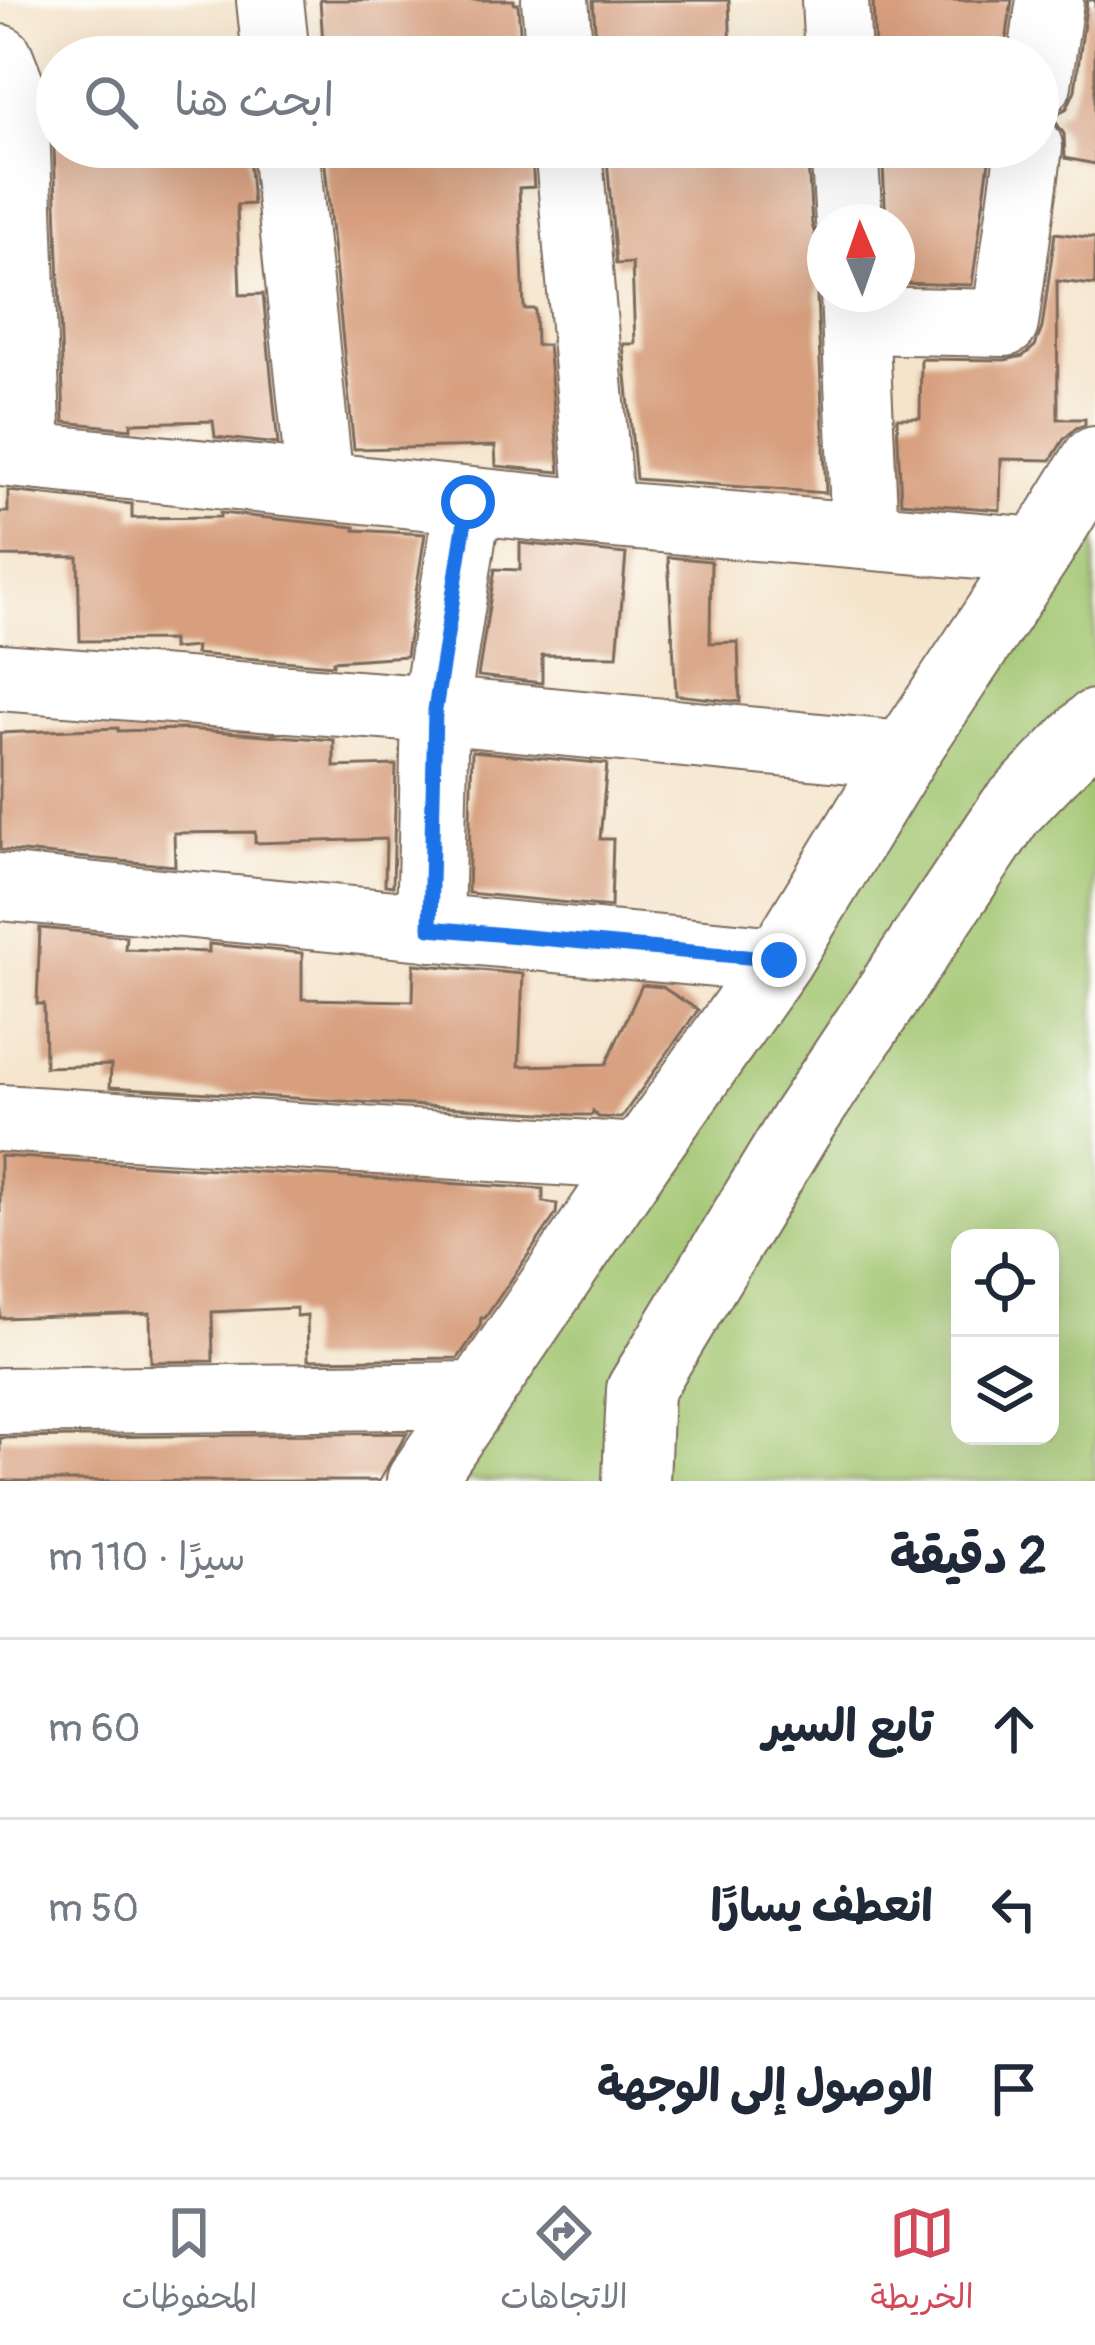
<!DOCTYPE html>
<html lang="ar">
<head>
<meta charset="utf-8">
<style>
  :root { --surface:#fff; --page:#f6f6f7; --text:#1f2937; --muted:#747a83; --line:#e0e1e3; --accent:#d1495b }
  body { margin:0; font-family:Pangolin,"Playpen Sans Arabic",sans-serif; background:var(--page); color:var(--text); direction:rtl }
  .controls { position:absolute; right:36px; bottom:36px; display:grid; overflow:hidden; border-radius:24px; box-shadow:0 12px 48px #0002 }
  .controls button { width:108px; height:108px; display:grid; place-items:center; padding:0; border:0; border-bottom:3px solid var(--line); background:var(--surface); color:var(--text); font:60px sans-serif }
  .compass { position:absolute; left:807px; top:204px; width:108px; height:108px; border-radius:50%; background:var(--surface); box-shadow:0 12px 48px #0002; rotate:358deg }
  .stop { position:absolute; width:36px; height:36px; margin:-27px; border:9px solid #1a73e8; border-radius:50%; background:#fff }
  .stop.end { background:#1a73e8; border-color:#fff; box-shadow:0 3px 12px #0008 }
  .list { margin:0; padding:0; list-style:none }
  h2 { display:flex; justify-content:space-between; align-items:center; height:156px; margin:0; padding:0 48px; font-size:51px }
  h2 small { font-size:39px; font-weight:400; color:var(--muted) }
  .list li { display:grid; grid-template-columns:78px 1fr auto; gap:36px; align-items:center; box-sizing:border-box; height:180px; padding:0 48px; border-top:3px solid var(--line) }
  .list b { display:block; font-size:45px; white-space:nowrap }
  .list em { font-size:39px; font-style:normal; color:var(--muted) }
  .icon { flex:none; width:66px; height:66px; fill:none; stroke:currentColor; stroke-width:2; stroke-linecap:round; stroke-linejoin:round }
  .map { position:relative; flex:none; width:1095px; height:1481px; overflow:hidden; direction:ltr }
  .search { position:absolute; background:var(--surface); box-shadow:0 12px 48px #0002; left:36px; right:36px; top:36px; height:132px; display:flex; align-items:center; gap:30px; box-sizing:border-box; padding:0 42px; border-radius:66px; color:var(--muted); font-size:45px }
  .sheet { height:696px; background:var(--surface) }
  nav { display:flex; justify-content:space-around; align-items:center; box-sizing:border-box; height:168px; border-top:3px solid var(--line); background:var(--surface); font-size:33px; color:var(--muted) }
  nav a { display:grid; justify-items:center; gap:6px }
  nav .on { color:var(--accent) }
  .map>svg:first-child { display:block }
</style>
</head>
<body>
<div class="map">
<svg width="1095" height="1481" viewBox="0 0 1095 1481">
  <rect width="100%" height="100%" fill="#fdfcf7"/>
  <filter id="ink" filterUnits="userSpaceOnUse"><feTurbulence type="fractalNoise" baseFrequency=".00833" numOctaves="2"/><feDisplacementMap in="SourceGraphic" scale="24" xChannelSelector="R" yChannelSelector="G"/><feConvolveMatrix kernelMatrix="1 2 1 2 8 2 1 2 1" color-interpolation-filters="sRGB"/></filter>
  <filter id="wash" filterUnits="userSpaceOnUse"><feTurbulence type="fractalNoise" baseFrequency=".004" numOctaves="4" result="noise"/><feDisplacementMap in="SourceGraphic" scale="48" xChannelSelector="R" yChannelSelector="G"/><feGaussianBlur stdDeviation="2.7" result="paint"/><feColorMatrix in="noise" values="0 0 0 0 0 0 0 0 0 0 0 0 0 0 0 0 0 1.4 0 .05"/><feComposite in="paint" operator="in"/></filter>
  <g filter="url(#wash)">
    <rect width="100%" height="100%" fill="#f4e4cb"/>
    <!-- green -->
    <path fill="#a0c46e" stroke="#6e7746" stroke-width="3" fill-rule="evenodd" d="M 1095,447 L 1095,1481 L 416,1481 ZM 960,1238 L 1050,1238 L 1050,1436 L 960,1436 Z"/>
    <g id="blocks">
      <!-- building -->
      <path fill="#d79f7e" d="M 320,0 L 514,0 L 514,4 L 518,4 L 522,57 L 324,57 Z
        M 729,0 L 731,57 L 597,57 L 593,1 Z
        M 873,0 L 1012,0 L 1004,57 L 875,57 Z
        M 1087,0 L 1095,0 L 1095,164 L 1065,158 L 1064,134 L 1053,118 L 1067,108 L 1075,90 Z
        M 54,147 L 144,147 L 145,152 L 248,147 L 253,204 L 237,205 L 240,295 L 263,294 L 278,444 L 215,437 L 213,421 L 131,423 L 131,429 L 64,422 Z
        M 323,147 L 365,147 L 365,151 L 531,147 L 534,187 L 519,188 L 524,309 L 535,309 L 536,345 L 548,345 L 560,472 L 496,466 L 495,446 L 354,449 Z
        M 606,147 L 807,147 L 812,224 L 817,242 L 825,249 L 825,272 L 820,278 L 817,296 L 826,493 L 636,479 L 623,344 L 635,344 L 632,263 L 616,264 Z
        M 882,147 L 991,147 L 972,285 L 897,283 L 897,222 L 886,222 Z
        M 1055,233 L 1095,238 L 1095,285 L 1057,281 L 1058,419 L 1085,419 L 1085,425 L 1076,428 L 1064,439 L 1051,460 L 1001,459 L 1000,510 L 901,502 L 897,418 L 920,418 L 921,359 L 1005,360 L 1023,356 L 1035,346 L 1042,328 Z
        M 8,491 L 132,504 L 132,518 L 220,517 L 220,513 L 355,527 L 355,530 L 425,534 L 406,656 L 333,661 L 333,665 L 195,654 L 196,647 L 172,649 L 172,640 L 80,641 L 78,557 L 0,556 L 0,512 L 8,512 Z
        M 520,543 L 626,554 L 617,656 L 542,655 L 542,683 L 478,676 L 495,569 L 520,570 Z
        M 668,557 L 711,561 L 710,643 L 738,642 L 740,702 L 676,695 Z
        M 118,728 L 118,731 L 185,729 L 334,740 L 334,767 L 396,765 L 393,886 L 385,885 L 386,839 L 255,843 L 255,832 L 174,833 L 175,866 L 0,850 L 0,733 Z
        M 472,751 L 607,764 L 600,839 L 613,839 L 611,907 L 468,893 Z
        M 40,928 L 126,936 L 125,949 L 209,952 L 209,944 L 302,953 L 302,999 L 413,1001 L 414,964 L 523,974 L 519,1066 L 606,1064 L 642,985 L 662,987 L 698,1010 L 621,1118 L 598,1117 L 593,1111 L 592,1115 L 575,1115 L 110,1087 L 111,1065 L 45,1067 L 44,1004 L 37,1004 Z
        M 0,1156 L 543,1189 L 543,1202 L 557,1204 L 556,1214 L 485,1318 L 481,1318 L 480,1326 L 458,1358 L 308,1360 L 307,1315 L 297,1316 L 296,1308 L 212,1312 L 213,1361 L 151,1362 L 150,1313 L 0,1318 Z
        M 407,1433 L 379,1481 L 0,1481 L 0,1438 Z"/>
    </g>
  </g>
  <g filter="url(#ink)">
    <use href="#blocks" fill-opacity="0" stroke="#7c6b5b" stroke-width="3"/>
    <g fill="none" stroke-linecap="round" stroke-linejoin="round">
      <!-- minor casing -->
      <g stroke="#7c6b5b" stroke-width="70">
        <path id="minor" d="M 270,0 L 276,57
          M 555,0 L 560,57
          M 835,0 L 838,57
          M 0,58 L 15,96 L 28,455
          M 1038,84 L 1050,0
          M 285,147 L 320,484
          M 568,147 L 601,514
          M 844,147 L 849,222
          M 854,294 L 865,536
          M 856,320 L 1005,323 L 1029,147
          M 0,453 L 601,514 L 1039,551
          M 0,677 L 435,710 L 904,755
          M 0,887 L 779,960
          M 430,928 L 435,710 L 468,502
          M 0,1118 L 640,1157
          M 0,1401 L 478,1395
          M 420,1481 L 640,1157 L 779,960 L 904,755 L 1039,551 L 1095,460
          M 636,1481 L 640,1390 L 803,1121 L 1011,810 L 1095,723"/>
      </g>
      <!-- minor -->
      <use href="#minor" stroke="#fff" stroke-width="66"/>
    </g>
  </g>
  <g fill="none" stroke-linecap="round" stroke-linejoin="round" filter="url(#ink)">
    <!-- route -->
    <path stroke="#1a73e8" stroke-width="15" d="M 468,502 L 435,710 L 430,928 L 779,960"/>
  </g>
</svg>
<div class="controls">
<button><svg class="icon" aria-label="locate" viewBox="0 0 24 24"><circle cx="12" cy="12" r="6"/><path d="M12 2v4M12 18v4M2 12h4M18 12h4"/></svg></button>
<button><svg class="icon" aria-label="layers" viewBox="0 0 24 24"><path d="M12 4l9 5-9 5-9-5zM3 14l9 5 9-5"/></svg></button>
</div>
<svg class="compass" viewBox="-18 -18 36 36"><path d="M0-13l5 13h-10z" fill="#e53935"/><path d="M0 13l5-13h-10z" fill="#747a83"/></svg>
<div class="stop" style="left:468px;top:502px"></div>
<div class="stop end" style="left:779px;top:960px"></div>
<div class="search"><svg class="icon" aria-label="search" viewBox="0 0 24 24"><circle cx="10" cy="10" r="6"/><path d="M15 15l6 6"/></svg>ابحث هنا</div>
</div>
<section class="sheet">
<h2>2 دقيقة<small>سيرًا · 110 m</small></h2>
<ul class="list">
<li><svg class="icon" aria-label="ahead" viewBox="0 0 24 24"><path d="M12 20V5M6 11l6-6 6 6"/></svg><div><b>تابع السير</b></div><em>60 m</em></li>
<li><svg class="icon" aria-label="left" viewBox="0 0 24 24"><path d="M17 20v-9H6M10 6l-5 5 5 5"/></svg><div><b>انعطف يسارًا</b></div><em>50 m</em></li>
<li><svg class="icon" aria-label="arrive" viewBox="0 0 24 24"><path d="M6 21V4h12l-3 4 3 4H6"/></svg><div><b>الوصول إلى الوجهة</b></div></li>
</ul>
</section>
<nav>
<a class="on"><svg class="icon" aria-label="map" viewBox="0 0 24 24"><path d="M3 6l6-2 6 2 6-2v14l-6 2-6-2-6 2zM9 4v14M15 6v14"/></svg>الخريطة</a>
<a><svg class="icon" aria-label="directions" viewBox="0 0 24 24"><path d="M12 3l9 9-9 9-9-9zM9 14v-3h6M13 9l2 2-2 2"/></svg>الاتجاهات</a>
<a><svg class="icon" aria-label="saved" viewBox="0 0 24 24"><path d="M7 4h10v16l-5-4-5 4z"/></svg>المحفوظات</a>
</nav>
</body>
</html>
